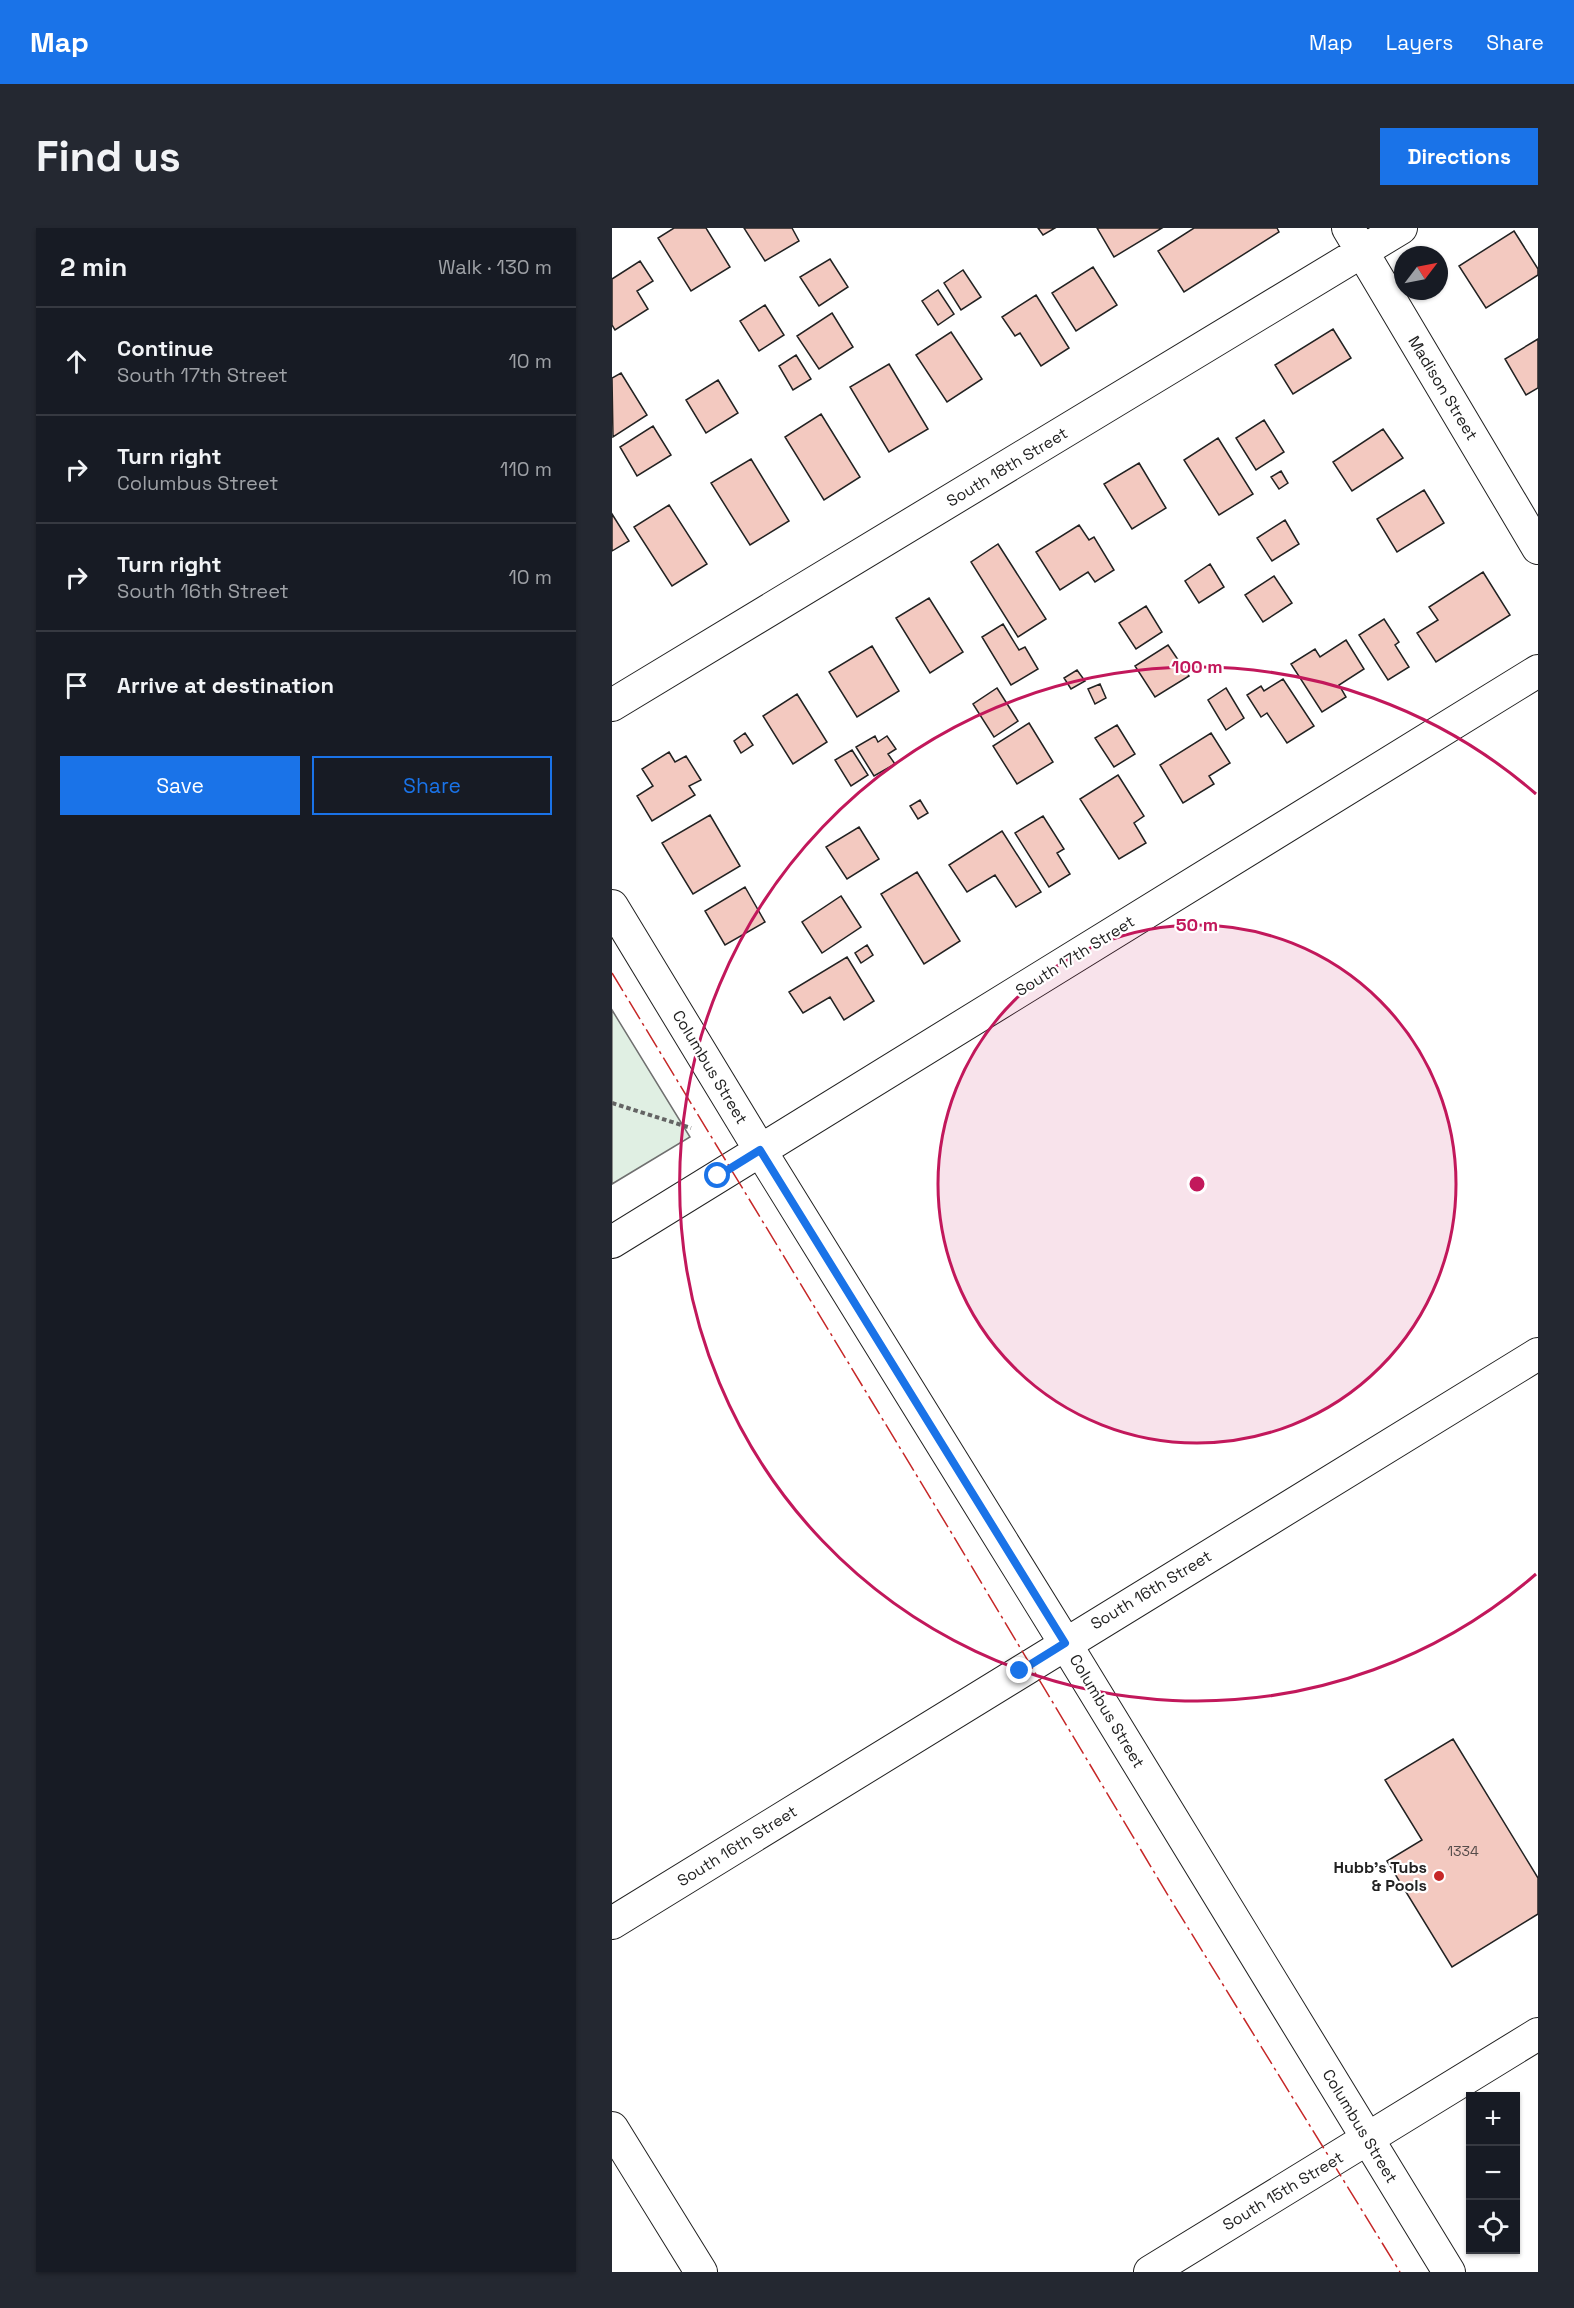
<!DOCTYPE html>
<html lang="en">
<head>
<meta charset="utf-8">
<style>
  :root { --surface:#171b24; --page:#242831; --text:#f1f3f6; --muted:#9ea1a6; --line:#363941; --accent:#1a73e8 }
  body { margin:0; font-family:"Space Grotesk",sans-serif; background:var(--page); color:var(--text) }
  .controls { position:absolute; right:18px; bottom:18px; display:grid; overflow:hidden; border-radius:0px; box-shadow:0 2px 4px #0004 }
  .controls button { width:54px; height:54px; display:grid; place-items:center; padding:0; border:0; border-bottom:2px solid var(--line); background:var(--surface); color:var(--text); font:30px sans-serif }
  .compass { position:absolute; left:782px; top:18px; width:54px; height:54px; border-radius:50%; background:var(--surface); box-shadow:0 2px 4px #0004; rotate:58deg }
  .stop { position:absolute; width:18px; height:18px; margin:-14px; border:4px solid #1a73e8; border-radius:50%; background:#fff }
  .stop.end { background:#1a73e8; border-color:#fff; box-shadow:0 2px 6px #0008 }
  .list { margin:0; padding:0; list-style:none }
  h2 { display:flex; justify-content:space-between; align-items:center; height:78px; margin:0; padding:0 24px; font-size:26px }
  h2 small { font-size:20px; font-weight:400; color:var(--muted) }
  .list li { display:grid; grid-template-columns:39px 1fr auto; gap:18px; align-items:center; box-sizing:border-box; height:108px; padding:0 24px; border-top:2px solid var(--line) }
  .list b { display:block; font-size:22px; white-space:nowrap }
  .list p { margin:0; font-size:20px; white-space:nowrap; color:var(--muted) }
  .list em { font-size:20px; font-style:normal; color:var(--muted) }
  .actions { display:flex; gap:12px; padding:18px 24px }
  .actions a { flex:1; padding:14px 0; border:2px solid var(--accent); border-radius:0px; text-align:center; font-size:21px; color:var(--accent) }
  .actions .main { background:var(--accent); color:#fff }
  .icon { flex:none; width:33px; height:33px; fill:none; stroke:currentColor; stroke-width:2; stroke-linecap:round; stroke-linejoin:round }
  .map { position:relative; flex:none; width:926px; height:2044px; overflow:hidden; border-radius:0px }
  header { display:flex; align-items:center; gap:36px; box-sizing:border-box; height:84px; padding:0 30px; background:var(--accent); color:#fff }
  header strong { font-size:28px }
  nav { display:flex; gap:33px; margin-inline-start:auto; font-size:21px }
  .intro { display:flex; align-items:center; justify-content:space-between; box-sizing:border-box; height:144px; padding:0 36px }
  h1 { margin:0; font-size:42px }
  .button { padding:15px 27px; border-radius:0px; background:var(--accent); color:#fff; font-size:21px; font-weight:700 }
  main { display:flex; gap:36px; padding:0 36px }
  aside { flex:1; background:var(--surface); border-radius:0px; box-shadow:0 2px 4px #0004 }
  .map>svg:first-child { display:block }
</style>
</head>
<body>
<header>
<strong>Map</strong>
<nav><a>Map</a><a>Layers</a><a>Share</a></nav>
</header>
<div class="intro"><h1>Find us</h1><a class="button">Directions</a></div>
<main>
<aside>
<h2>2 min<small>Walk · 130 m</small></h2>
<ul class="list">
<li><svg class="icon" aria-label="ahead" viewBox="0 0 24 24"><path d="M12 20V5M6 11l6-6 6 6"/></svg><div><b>Continue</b><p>South 17th Street</p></div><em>10 m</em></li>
<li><svg class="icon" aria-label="right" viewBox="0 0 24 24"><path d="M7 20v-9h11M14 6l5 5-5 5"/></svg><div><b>Turn right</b><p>Columbus Street</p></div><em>110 m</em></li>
<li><svg class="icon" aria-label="right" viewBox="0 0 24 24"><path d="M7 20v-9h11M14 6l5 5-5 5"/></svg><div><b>Turn right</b><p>South 16th Street</p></div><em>10 m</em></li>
<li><svg class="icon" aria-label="arrive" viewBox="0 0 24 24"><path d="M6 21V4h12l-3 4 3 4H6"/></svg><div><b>Arrive at destination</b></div></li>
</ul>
<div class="actions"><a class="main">Save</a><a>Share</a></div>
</aside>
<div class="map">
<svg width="926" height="2044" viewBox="0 0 926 2044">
  <rect width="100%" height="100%" fill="#fff"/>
  <!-- green -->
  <path fill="#e0efe3" stroke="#6f6f6f" stroke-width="1.5" d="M 0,782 L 78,909 L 0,956 Z"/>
  <!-- building -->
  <path fill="#f3c9c0" stroke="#222" stroke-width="1.5" d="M 62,0 L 94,0 L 118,39 L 79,63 L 46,10 Z
    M 132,0 L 180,0 L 187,13 L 153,33 Z
    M 426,0 L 443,0 L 431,7 Z
    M 485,0 L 550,0 L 502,29 Z
    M 582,0 L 665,0 L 667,4 L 572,64 L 546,23 Z
    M 902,3 L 926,41 L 926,47 L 874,80 L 847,38 Z
    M 218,31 L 236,59 L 207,78 L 188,49 Z
    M 28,33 L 41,53 L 25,63 L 36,81 L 3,102 L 0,97 L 0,51 Z
    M 481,39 L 505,77 L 464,103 L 440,65 Z
    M 351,42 L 369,69 L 349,82 L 332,55 Z
    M 326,62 L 342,86 L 326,97 L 310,73 Z
    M 424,67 L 457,120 L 429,138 L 408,105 L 403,108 L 390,89 Z
    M 153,77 L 172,107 L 147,123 L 128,93 Z
    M 220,85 L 241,119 L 207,141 L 185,108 Z
    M 721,101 L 739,130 L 681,166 L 663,137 Z
    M 339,104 L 370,151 L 335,174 L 304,127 Z
    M 926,111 L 926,160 L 914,167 L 893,131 Z
    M 184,127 L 199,151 L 181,162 L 167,138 Z
    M 277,136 L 316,201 L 277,224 L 238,159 Z
    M 9,145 L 35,187 L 1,209 L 0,150 Z
    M 106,152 L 126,185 L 94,205 L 74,172 Z
    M 209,186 L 248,249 L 212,272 L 173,209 Z
    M 652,192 L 672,224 L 644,242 L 624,210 Z
    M 41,198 L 59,227 L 25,248 L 8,219 Z
    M 771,201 L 791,230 L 740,263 L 721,234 Z
    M 606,210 L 641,266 L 607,287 L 572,232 Z
    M 139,231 L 177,293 L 138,317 L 99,255 Z
    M 527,235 L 554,280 L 520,301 L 492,256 Z
    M 669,243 L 676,255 L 667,261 L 659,249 Z
    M 812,262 L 832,295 L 785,324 L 765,291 Z
    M 57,277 L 95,336 L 60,358 L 22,299 Z
    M 0,286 L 17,313 L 0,323 Z
    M 673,292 L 687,316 L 660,333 L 645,310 Z
    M 467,297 L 477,312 L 482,309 L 502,342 L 483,354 L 476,344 L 448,362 L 424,324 Z
    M 386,316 L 434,391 L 406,409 L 359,334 Z
    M 598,336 L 612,359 L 587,375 L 573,353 Z
    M 871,344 L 898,387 L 824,434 L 805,405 L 826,392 L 817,379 Z
    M 662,348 L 680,375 L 651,394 L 633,367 Z
    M 317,370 L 351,424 L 318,445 L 284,390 Z
    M 534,378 L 550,404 L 524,421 L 507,395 Z
    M 772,391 L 787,414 L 783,417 L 797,439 L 776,452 L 747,407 Z
    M 391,396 L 407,422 L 413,419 L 426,441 L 399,457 L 370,409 Z
    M 734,412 L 752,441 L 727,457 L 734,469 L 710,484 L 679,436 L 703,421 L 708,429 Z
    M 556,417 L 577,448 L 543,469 L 523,438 Z
    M 260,418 L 287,463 L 245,489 L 217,444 Z
    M 465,442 L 473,453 L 459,461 L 452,450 Z
    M 671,451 L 702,498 L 675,515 L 655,485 L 649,489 L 635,467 L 649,458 L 652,463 Z
    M 488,456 L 494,470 L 483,476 L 476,461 Z
    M 385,460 L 406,493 L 382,509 L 361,476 Z
    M 614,460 L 632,490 L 614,502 L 596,472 Z
    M 185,466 L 215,514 L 181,536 L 151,488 Z
    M 417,495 L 441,534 L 405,556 L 381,518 Z
    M 505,497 L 523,526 L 502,539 L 483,510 Z
    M 133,505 L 141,517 L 129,525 L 122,513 Z
    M 599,505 L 618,535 L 597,548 L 602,556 L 571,575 L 548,537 Z
    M 263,508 L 266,514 L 275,508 L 284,521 L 276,526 L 283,536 L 262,548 L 244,519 Z
    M 240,522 L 256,547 L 239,558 L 223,532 Z
    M 57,524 L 63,534 L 74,528 L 89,552 L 77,558 L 83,567 L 40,593 L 25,568 L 41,558 L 30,541 Z
    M 506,547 L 532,588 L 522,595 L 534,615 L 507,631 L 468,571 Z
    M 308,572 L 316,585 L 306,591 L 298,578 Z
    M 98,587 L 128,638 L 81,666 L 50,615 Z
    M 431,588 L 452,621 L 445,625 L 458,646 L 437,659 L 403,605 Z
    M 247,599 L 267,631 L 235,651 L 214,619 Z
    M 390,603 L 429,664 L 404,679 L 383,647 L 355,664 L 337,637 Z
    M 305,644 L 348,713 L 312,736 L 269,666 Z
    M 133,659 L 153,694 L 113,717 L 93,683 Z
    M 229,668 L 249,699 L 210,725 L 190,694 Z
    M 255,717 L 261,727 L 249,735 L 243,725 Z
    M 235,729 L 262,773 L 232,792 L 218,769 L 191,785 L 177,764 Z
    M 841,1511 L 926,1650 L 926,1686 L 840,1739 L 775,1633 L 810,1612 L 773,1552 Z"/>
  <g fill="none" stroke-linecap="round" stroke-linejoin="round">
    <!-- street casing -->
    <g stroke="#222" stroke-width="34">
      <path id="street" d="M 736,0 L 926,320
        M 0,477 L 789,0
        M 0,678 L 148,922 L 453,1415 L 837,2044
        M 0,1014 L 926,443
        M 0,1695 L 926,1126
        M 0,1900 L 89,2044
        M 538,2044 L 926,1806"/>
    </g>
    <!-- path -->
    <path stroke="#646464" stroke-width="4" stroke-dasharray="4.5 3" stroke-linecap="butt" d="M 0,875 L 79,900"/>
    <!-- street -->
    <use href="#street" stroke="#fff" stroke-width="32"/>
    <!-- power -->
    <path stroke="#c62828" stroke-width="1.5" stroke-dasharray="21 4.5 3 4.5" stroke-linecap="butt" d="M 0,745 L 342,1309 L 557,1669 L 788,2044"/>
  </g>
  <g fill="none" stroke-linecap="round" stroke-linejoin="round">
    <!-- route -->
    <path stroke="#1a73e8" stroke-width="8" d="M 106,948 L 148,922 L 453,1415 L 408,1443"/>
  </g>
  <!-- distance rings -->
  <circle cx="585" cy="956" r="259" fill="#c2185b" fill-opacity=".12"/>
  <g fill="none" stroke="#c2185b" stroke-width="3">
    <circle cx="585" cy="956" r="259"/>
    <path d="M924 1346A517 517 0 1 1 924 566"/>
  </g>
  <!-- markers -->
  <circle fill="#c62828" stroke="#fff" stroke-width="2" cx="827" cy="1648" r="6"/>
  <g text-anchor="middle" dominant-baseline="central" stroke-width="4.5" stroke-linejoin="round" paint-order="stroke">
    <!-- number labels -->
    <g font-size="14" fill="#564c4a">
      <text x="851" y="1623">1334</text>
    </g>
    <!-- street labels -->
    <g font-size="16" fill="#222" stroke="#fff">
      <text transform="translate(831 160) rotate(59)">Madison Street</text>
      <text transform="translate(395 239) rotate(-31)">South 18th Street</text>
      <text transform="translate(463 728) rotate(-32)">South 17th Street</text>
      <text transform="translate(98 839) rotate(59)">Columbus Street</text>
      <text transform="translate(539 1362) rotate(-31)">South 16th Street</text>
      <text transform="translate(495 1483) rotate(59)">Columbus Street</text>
      <text transform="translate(125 1618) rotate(-32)">South 16th Street</text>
      <text transform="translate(748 1898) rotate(59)">Columbus Street</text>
      <text transform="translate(671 1963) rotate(-31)">South 15th Street</text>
    </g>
    <!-- poi labels -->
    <g font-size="16" font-weight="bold" fill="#222" stroke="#fff" text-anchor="end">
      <text x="815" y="1639">Hubb's Tubs<tspan x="815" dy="18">&amp; Pools</tspan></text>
    </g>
  </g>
  <circle cx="585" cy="956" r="9" fill="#c2185b" stroke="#fff" stroke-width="3"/>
  <g font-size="18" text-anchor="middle" font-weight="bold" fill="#c2185b" stroke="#fff" stroke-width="4.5" stroke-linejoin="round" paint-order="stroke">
    <text x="585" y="445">100 m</text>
    <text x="585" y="703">50 m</text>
  </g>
</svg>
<div class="controls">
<button>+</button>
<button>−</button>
<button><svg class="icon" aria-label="locate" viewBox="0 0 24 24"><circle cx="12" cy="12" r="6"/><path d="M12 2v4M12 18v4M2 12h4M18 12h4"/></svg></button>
</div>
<svg class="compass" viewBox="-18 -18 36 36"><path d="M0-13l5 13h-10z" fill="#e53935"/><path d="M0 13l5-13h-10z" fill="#9ea1a6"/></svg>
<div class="stop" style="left:106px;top:948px"></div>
<div class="stop end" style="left:408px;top:1443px"></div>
</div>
</main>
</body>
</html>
